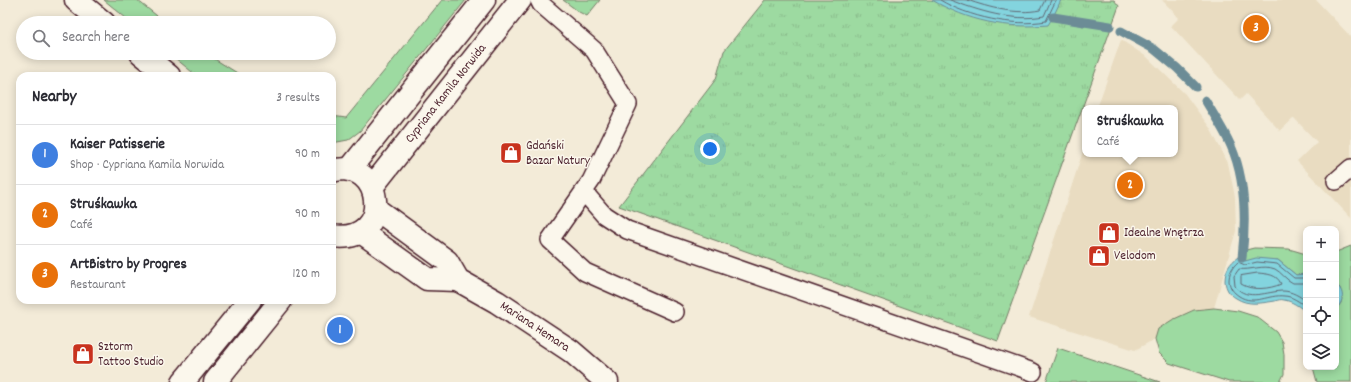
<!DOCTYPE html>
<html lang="en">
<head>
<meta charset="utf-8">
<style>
  :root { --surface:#fff; --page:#f2f2f3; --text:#2b2b33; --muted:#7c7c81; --line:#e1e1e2; --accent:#d93025 }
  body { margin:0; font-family:Dekko,sans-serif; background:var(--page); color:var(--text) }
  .controls { position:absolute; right:12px; bottom:12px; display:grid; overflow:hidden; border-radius:8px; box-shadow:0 2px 10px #0003 }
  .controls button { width:36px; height:36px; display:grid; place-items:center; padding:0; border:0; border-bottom:1px solid var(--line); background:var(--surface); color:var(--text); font:20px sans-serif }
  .you { position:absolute; left:710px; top:149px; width:14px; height:14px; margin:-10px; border:3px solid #fff; border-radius:50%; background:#1a73e8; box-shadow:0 0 0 6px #1a73e833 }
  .badge { display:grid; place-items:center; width:26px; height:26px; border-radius:50%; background:var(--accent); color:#fff; font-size:13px; font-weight:700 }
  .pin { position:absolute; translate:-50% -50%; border:2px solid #fff; box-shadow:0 1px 4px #0006 }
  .popup { position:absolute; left:1082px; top:105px; width:96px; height:52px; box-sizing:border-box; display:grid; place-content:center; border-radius:8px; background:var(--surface); filter:drop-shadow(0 1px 3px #0005); font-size:13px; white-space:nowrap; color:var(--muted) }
  .popup b { font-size:15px; color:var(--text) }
  .popup::after { content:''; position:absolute; left:50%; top:100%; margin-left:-8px; border:8px solid transparent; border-top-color:var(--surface) }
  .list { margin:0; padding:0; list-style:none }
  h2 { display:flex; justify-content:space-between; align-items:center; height:52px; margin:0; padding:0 16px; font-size:17px }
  h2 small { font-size:13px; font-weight:400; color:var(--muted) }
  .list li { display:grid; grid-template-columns:26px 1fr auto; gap:12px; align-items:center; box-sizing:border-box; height:60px; padding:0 16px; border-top:1px solid var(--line) }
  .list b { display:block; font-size:15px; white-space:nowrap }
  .list p { margin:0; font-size:13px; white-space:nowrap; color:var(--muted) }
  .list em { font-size:13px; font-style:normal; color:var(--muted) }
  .icon { flex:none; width:22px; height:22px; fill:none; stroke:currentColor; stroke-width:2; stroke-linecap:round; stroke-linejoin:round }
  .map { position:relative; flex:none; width:1351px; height:382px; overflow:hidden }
  .search { position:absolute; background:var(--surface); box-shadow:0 2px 10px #0003; left:16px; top:16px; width:320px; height:44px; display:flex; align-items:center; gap:10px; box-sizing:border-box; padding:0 14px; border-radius:22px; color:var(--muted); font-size:15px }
  .panel { position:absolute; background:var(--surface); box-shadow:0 2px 10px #0003; left:16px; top:72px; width:320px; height:232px; border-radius:12px }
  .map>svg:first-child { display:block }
</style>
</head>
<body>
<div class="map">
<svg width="1351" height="382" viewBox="0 0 1351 382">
  <defs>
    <pattern id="park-tufts" width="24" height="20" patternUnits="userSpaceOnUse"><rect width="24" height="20" fill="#9ddaa1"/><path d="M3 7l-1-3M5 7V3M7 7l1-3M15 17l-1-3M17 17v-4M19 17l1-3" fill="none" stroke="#89bb8b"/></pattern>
  </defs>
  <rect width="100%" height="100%" fill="#f3ebd8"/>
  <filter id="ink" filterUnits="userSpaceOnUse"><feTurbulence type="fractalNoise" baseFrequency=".025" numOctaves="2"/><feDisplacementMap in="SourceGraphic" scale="8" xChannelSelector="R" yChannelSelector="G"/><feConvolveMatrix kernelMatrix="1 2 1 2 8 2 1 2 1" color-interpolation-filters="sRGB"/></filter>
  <g filter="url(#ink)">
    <!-- built -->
    <path fill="#e9dcc1" d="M 1162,0 L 1316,0 L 1351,37 L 1351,218 L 1297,161 L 1317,142 L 1294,118 L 1280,131 L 1246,94 L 1240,100 L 1171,26 L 1179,18 Z
      M 1121,40 L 1147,57 L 1185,94 L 1210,128 L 1228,163 L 1235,197 L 1236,231 L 1214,308 L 1194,310 L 1158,329 L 1155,339 L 1135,350 L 1029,317 L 1085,145 L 1085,154 L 1175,154 L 1175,108 L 1097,108 Z"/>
    <!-- grass -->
    <path fill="#9ddaa1" stroke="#747c66" d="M 104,0 L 137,0 L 166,23 L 132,23 Z
      M 442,0 L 466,0 L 360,131 L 348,140 L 332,143 L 332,116 L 346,118 Z
      M 563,0 L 600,0 L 587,16 L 579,12 Z
      M 169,53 L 205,53 L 242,76 L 200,76 L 192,72 Z
      M 1351,246 L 1351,382 L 1317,382 L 1313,367 L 1336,367 L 1336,309 L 1341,303 L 1340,288 L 1336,284 L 1336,252 Z
      M 1254,248 L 1289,249 L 1306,254 L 1306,274 L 1296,275 L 1278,260 L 1245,261 L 1246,250 Z
      M 1214,308 L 1238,311 L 1257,317 L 1276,332 L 1282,342 L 1284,354 L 1284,374 L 1280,382 L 1229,382 L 1169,363 L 1159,353 L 1155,339 L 1158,329 L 1172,320 L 1194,310 Z
      M 1058,348 L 1160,382 L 1046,382 Z"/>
    <!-- park -->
    <path fill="url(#park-tufts)" stroke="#747c66" d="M 765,0 L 1114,0 L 1119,6 L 998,341 L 619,206 L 716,79 L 724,51 Z"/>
    <!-- water -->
    <path fill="#83d4de" stroke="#6c8c96" d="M 932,0 L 1061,0 L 1053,17 L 1048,25 C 1006,29 968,21 932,0 Z
      M 1238,257 L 1242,258 L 1245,261 L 1256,258 L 1278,260 L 1296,275 L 1306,274 L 1306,312 C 1300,307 1292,301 1284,300 C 1281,299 1278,300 1275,301 C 1262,303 1248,306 1236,298 C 1229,294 1226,289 1225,281 C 1225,270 1230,263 1238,257 Z
      M 1336,284 C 1345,292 1344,301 1336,309 Z"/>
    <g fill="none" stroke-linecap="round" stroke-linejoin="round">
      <!-- shore -->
      <path stroke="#616773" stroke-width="1" d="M 940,0 C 968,17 1014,27 1046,21 L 1056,0
        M 950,0 C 979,11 1012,22 1044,16 L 1051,0
        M 967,0 C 990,8 1016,15 1040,10 L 1045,0
        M 1258,273 C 1267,274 1277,274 1281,284 C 1270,289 1252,291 1241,284 L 1241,276 Z
        M 1306,278 L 1294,278 L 1277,264 L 1257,262 L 1245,265 L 1238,262 C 1232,267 1229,273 1229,281 C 1230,288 1233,292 1239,296 C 1254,306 1269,294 1284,296 C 1292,296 1300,302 1306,307
        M 1306,283 L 1293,283 C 1286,280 1281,272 1275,269 C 1263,264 1250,271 1239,269 L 1234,276 L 1235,286 C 1247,302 1268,291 1283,291 C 1291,291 1300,296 1306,301"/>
      <!-- stream -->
      <path stroke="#6c8c96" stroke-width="9" d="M 1053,17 L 1110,26
        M 1121,31 L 1154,49 L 1177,68 L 1196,87
        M 1205,100 C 1214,115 1224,130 1231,146 C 1246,180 1246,222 1242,258"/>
      <!-- service casing -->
      <g stroke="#4a1f2b" stroke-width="20">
        <path id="service" d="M 539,0 L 541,4 L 594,50 L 628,104 L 591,181 L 550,240 L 585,272 L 675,312
          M 1336,181 L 1351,168
          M 584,192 L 604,215 L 627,230 L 1033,372"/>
      </g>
      <!-- minor casing -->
      <g stroke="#4a1f2b" stroke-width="25">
        <g id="minor">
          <path d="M 76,0 L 104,23"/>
          <path d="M 141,53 L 169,76"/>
          <path d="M 349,170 L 484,0"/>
          <path d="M 332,171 C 384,156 395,245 332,236"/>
          <path id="s1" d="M 372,187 L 520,0"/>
          <path id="s2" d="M 376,209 L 447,261 L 458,280 L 497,302 L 571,351 L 607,382"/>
          <path d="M 361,232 L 427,279 L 458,280"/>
          <path d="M 183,382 L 250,300"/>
          <path d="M 215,382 L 281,300"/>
        </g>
      </g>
      <!-- service -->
      <use href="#service" stroke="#fbf7ec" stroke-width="17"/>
      <!-- minor -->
      <use href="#minor" stroke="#fbf7ec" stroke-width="22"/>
    </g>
  </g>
  <!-- icons -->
  <defs>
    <g id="shop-square" transform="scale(1.15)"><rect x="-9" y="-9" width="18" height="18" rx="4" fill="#c8321e" stroke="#fbf7ec"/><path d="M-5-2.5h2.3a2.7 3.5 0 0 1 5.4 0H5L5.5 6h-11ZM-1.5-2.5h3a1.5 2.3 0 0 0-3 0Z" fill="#fff"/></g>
  </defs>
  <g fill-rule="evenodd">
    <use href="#shop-square" x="511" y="153"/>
    <use href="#shop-square" x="1109" y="233"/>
    <use href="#shop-square" x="1099" y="256"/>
    <use href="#shop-square" x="83" y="354"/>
  </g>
  <g text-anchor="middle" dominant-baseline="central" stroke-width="3" stroke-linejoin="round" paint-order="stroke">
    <!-- street labels -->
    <g font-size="13" fill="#4a1f2b" stroke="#fbf7ec">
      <text stroke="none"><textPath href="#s1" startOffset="119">Cypriana Kamila Norwida</textPath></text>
      <text stroke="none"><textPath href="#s2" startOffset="200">Mariana Hemara</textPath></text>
    </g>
    <!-- poi labels -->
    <g font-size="13" fill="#4a1f2b" stroke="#fbf7ec" text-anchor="start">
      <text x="526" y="146">Gdański<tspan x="526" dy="15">Bazar Natury</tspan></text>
      <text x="1124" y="233">Idealne Wnętrza</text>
      <text x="1114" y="256">Velodom</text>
      <text x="98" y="347">Sztorm<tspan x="98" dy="15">Tattoo Studio</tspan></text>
    </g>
  </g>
</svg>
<div class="controls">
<button>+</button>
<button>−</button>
<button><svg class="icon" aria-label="locate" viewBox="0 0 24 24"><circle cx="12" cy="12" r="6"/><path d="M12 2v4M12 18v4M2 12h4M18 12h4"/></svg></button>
<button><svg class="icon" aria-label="layers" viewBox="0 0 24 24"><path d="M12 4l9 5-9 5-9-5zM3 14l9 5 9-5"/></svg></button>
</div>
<div class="you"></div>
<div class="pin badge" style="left:340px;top:330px;background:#3f7fe0">1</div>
<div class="pin badge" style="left:1130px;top:185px;background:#e8710a">2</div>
<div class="popup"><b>Struśkawka</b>Café</div>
<div class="pin badge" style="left:1256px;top:28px;background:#e8710a">3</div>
<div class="search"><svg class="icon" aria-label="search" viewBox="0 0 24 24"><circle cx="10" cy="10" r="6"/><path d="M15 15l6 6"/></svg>Search here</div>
<section class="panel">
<h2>Nearby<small>3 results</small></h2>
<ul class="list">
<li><span class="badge" style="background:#3f7fe0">1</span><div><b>Kaiser Patisserie</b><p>Shop · Cypriana Kamila Norwida</p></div><em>90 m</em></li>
<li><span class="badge" style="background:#e8710a">2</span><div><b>Struśkawka</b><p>Café</p></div><em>90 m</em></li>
<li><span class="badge" style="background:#e8710a">3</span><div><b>ArtBistro by Progres</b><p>Restaurant</p></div><em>120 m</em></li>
</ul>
</section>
</div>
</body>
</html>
